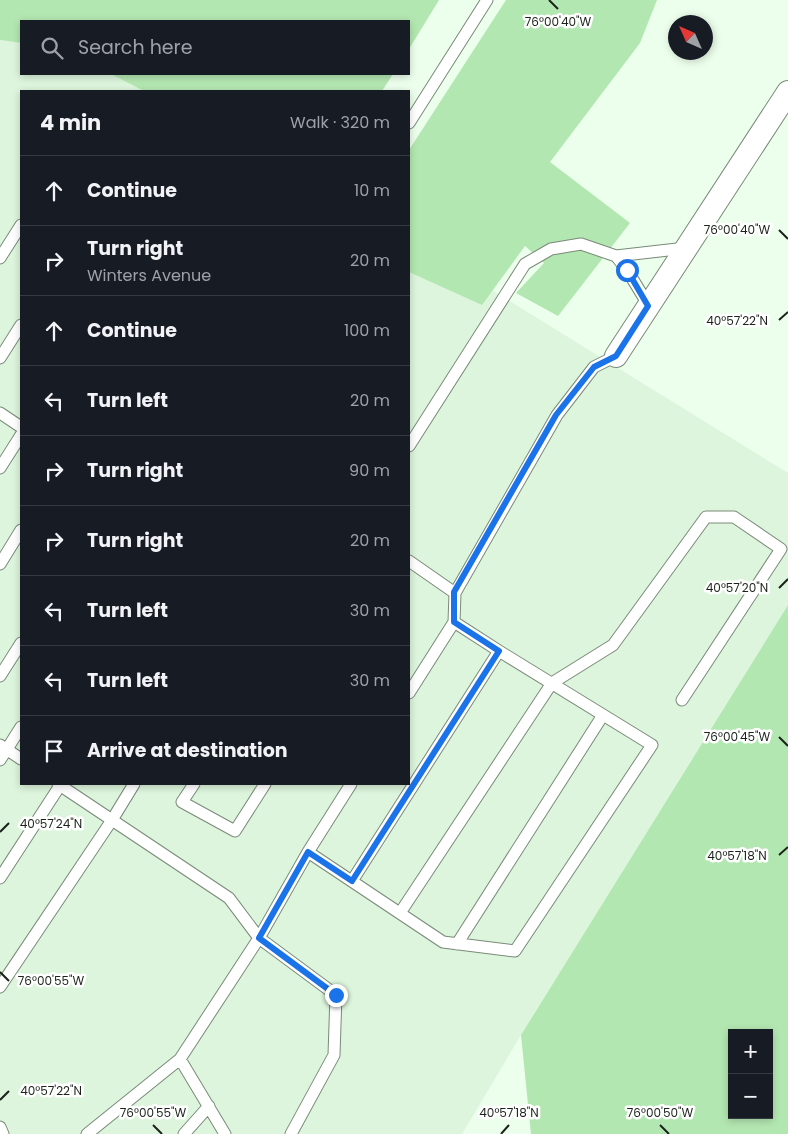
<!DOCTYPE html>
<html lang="en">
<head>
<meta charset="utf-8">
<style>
  :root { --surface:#171b24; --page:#20242c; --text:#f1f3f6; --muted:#9ea1a6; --line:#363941 }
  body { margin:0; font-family:Poppins,sans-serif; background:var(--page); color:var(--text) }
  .controls { position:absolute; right:15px; bottom:15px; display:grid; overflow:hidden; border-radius:0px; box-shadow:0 2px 8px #0003 }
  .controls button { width:45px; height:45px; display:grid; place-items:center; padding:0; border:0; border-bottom:1px solid var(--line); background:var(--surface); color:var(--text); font:25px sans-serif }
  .compass { position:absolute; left:668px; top:15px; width:45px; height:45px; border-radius:50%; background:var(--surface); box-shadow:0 2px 8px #0003; rotate:315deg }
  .stop { position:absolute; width:15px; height:15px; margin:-11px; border:4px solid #1a73e8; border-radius:50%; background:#fff }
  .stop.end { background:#1a73e8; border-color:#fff; box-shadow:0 1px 5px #0008 }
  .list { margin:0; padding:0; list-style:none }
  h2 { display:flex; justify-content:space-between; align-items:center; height:65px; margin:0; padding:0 20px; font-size:21px }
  h2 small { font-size:16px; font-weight:400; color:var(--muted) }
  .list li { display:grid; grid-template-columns:32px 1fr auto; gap:15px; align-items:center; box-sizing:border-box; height:70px; padding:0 20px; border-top:1px solid var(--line) }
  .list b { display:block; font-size:19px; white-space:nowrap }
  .list p { margin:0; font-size:16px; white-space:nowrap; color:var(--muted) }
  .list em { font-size:16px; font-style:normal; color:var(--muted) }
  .icon { flex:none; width:28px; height:28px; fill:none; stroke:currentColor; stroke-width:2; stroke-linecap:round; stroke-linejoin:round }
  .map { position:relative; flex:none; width:788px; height:1134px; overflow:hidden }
  .search { position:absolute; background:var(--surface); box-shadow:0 2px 8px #0003; left:20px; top:20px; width:390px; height:55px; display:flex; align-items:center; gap:12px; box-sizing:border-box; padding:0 18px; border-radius:0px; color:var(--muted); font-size:19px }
  .panel { position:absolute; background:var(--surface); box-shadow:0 2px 8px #0003; left:20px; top:90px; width:390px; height:695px; border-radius:0px }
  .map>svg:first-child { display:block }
</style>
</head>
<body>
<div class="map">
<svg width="788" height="1134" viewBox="0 0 788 1134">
  <rect width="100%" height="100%" fill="#ecfeec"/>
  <!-- built -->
  <path fill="#ddf5dc" d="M 0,40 L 21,43 L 21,74 L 111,74 L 144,91 L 21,91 L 21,784 L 409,784 L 409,239 L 788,473 L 788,605 L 521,1035 L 462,1134 L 0,1134 Z"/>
  <!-- green -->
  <path fill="#b3e7b1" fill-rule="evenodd" d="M 0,0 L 439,0 L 409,49 L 409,21 L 21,21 L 21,43 L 0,40 Z
    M 506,0 L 657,0 L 640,43 L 550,162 L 630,223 L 558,316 L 516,293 L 544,263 L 525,246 L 482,305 L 409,272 L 409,150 Z
    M 111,74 L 393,74 L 382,91 L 144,91 Z
    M 788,605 L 788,1134 L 531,1134 L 521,1035 ZM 732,1033 L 769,1033 L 769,1115 L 732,1115 Z"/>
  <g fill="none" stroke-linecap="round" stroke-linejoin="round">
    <!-- lane casing -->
    <g stroke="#7a8a79" stroke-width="13">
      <path id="lane" d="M 409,123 L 487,0
        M 616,256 L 627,270 L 649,306
        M 0,258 L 21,225
        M 0,358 L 21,325
        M 0,413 L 21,427
        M 409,446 L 525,264 L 551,249 L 581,244 L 616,256 L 686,248
        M 0,468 L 21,435
        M 409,561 L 455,593
        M 0,564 L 21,530
        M 0,676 L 21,643
        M 409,693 L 454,622 L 455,593 L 557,415 L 594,367 L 616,356
        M 0,745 L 21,759
        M 0,760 L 21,727
        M 58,784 L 229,898 L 259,938 L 336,995 L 334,1055 L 291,1134
        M 194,784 L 182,802 L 235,831 L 265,784
        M 308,852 L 443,942 L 515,951 L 652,745 L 499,651 L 454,622
        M 0,878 L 61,784
        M 352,881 L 499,651
        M 400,913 L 552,683 L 613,645 L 706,517 L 734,517 L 781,549 L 682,700
        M 457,944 L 603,715
        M 0,987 L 112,820 L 134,784
        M 180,1059 L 225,1134
        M 0,1127 L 3,1134
        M 87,1134 L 180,1059 L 259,938 L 308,852 L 351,784
        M 184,1134 L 209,1106"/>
    </g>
    <!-- street casing -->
    <g stroke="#7a8a79" stroke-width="24">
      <path id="street" d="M 616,356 L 788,92"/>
    </g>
    <!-- lane -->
    <use href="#lane" stroke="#fff" stroke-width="11"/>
    <!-- street -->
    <use href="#street" stroke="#fff" stroke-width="22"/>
  </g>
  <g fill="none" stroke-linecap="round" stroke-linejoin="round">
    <!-- route -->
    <path stroke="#1a73e8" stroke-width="6" d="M 336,995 L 259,938 L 308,852 L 352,881 L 499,651 L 454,622 L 454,592 L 556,415 L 594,367 L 616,356 L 648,306 L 627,270"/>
  </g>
  <!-- ticks -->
  <path fill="none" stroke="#1b221b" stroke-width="2" d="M 549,0 L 558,9M 779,230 L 788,239M 779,320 L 788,312M 779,588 L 788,579M 779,737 L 788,746M 0,832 L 9,823M 779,855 L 788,847M 0,972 L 9,981M 0,1100 L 9,1091M 153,1125 L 162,1134M 660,1125 L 669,1134M 501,1134 L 509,1125"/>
  <g font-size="12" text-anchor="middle" fill="#1b221b" stroke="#fff" stroke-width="5" stroke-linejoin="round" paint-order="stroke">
    <text x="558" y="26">76°00'40"W</text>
    <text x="737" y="234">76°00'40"W</text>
    <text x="737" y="325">40°57'22"N</text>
    <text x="737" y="592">40°57'20"N</text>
    <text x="737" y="741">76°00'45"W</text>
    <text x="51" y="828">40°57'24"N</text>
    <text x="737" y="860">40°57'18"N</text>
    <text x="51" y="985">76°00'55"W</text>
    <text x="51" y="1095">40°57'22"N</text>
    <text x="509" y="1117">40°57'18"N</text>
    <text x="153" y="1117">76°00'55"W</text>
    <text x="660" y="1117">76°00'50"W</text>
  </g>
</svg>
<div class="controls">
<button>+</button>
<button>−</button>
</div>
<svg class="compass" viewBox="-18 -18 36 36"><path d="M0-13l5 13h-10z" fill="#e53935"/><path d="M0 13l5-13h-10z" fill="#9ea1a6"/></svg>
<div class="stop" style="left:627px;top:270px"></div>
<div class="stop end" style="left:336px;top:995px"></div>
<div class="search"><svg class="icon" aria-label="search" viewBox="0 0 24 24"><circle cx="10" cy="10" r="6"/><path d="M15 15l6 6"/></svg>Search here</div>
<section class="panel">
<h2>4 min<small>Walk · 320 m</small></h2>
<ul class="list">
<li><svg class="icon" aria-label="ahead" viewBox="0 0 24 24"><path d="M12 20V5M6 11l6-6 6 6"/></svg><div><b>Continue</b></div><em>10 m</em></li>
<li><svg class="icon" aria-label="right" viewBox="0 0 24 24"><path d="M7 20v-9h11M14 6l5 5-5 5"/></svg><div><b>Turn right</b><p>Winters Avenue</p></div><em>20 m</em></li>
<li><svg class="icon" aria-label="ahead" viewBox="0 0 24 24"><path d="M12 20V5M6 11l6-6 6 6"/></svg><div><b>Continue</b></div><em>100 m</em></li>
<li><svg class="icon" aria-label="left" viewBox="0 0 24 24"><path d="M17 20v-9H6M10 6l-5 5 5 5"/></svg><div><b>Turn left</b></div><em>20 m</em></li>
<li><svg class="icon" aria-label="right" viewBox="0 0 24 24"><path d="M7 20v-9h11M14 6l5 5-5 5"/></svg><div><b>Turn right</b></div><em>90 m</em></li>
<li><svg class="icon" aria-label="right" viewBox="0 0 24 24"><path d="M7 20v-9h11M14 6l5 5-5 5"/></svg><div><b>Turn right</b></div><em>20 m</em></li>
<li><svg class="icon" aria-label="left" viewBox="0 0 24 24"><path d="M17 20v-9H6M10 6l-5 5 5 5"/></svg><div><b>Turn left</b></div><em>30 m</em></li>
<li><svg class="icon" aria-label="left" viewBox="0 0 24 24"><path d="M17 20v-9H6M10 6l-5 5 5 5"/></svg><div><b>Turn left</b></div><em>30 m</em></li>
<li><svg class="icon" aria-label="arrive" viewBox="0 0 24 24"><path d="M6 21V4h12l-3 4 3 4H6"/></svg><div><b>Arrive at destination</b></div></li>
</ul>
</section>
</div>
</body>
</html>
